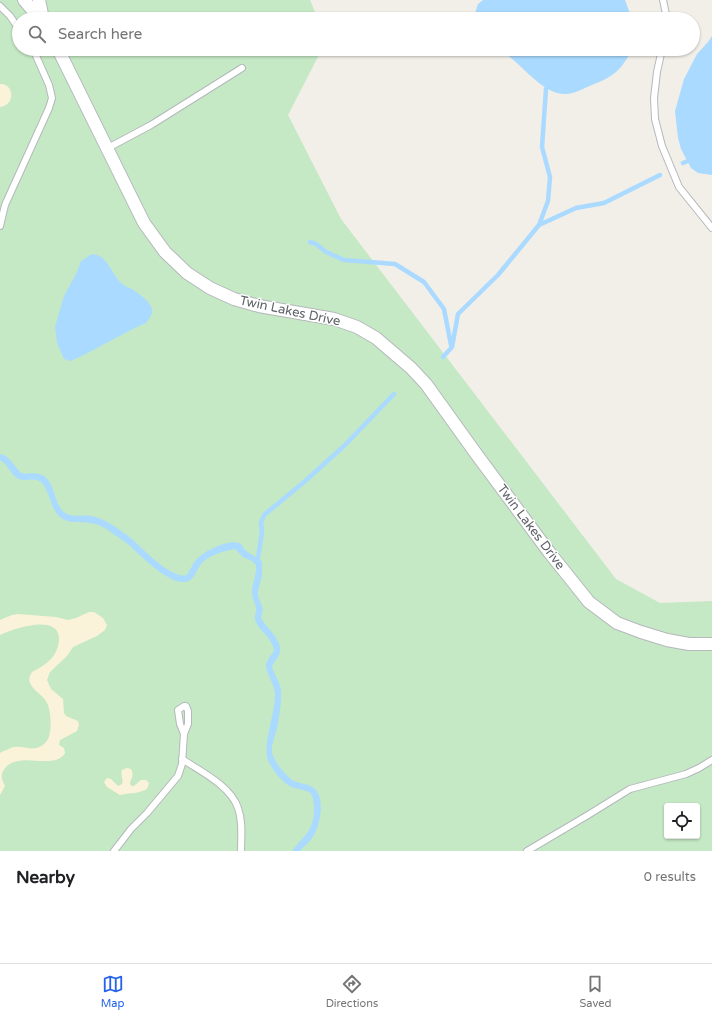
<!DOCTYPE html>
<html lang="en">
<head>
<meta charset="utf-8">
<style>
  :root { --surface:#fff; --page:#f6f6f6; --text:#202124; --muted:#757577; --line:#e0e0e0; --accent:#2563eb }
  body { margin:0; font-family:"Varela Round",sans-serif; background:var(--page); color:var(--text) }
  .controls { position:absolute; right:12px; bottom:12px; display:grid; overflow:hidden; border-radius:4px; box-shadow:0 1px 3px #0004 }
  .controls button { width:36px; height:36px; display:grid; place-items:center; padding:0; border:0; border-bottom:1px solid var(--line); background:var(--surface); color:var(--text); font:20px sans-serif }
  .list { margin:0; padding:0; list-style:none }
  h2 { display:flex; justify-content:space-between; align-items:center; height:52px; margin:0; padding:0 16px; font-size:17px }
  h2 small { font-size:13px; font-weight:400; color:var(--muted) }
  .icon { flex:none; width:22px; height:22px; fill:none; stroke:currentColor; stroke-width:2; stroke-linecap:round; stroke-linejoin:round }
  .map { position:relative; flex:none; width:712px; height:851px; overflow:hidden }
  .search { position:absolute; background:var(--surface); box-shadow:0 1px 3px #0004; left:12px; right:12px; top:12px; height:44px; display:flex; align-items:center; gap:10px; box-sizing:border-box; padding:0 14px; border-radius:22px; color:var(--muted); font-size:15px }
  .sheet { height:112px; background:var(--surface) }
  nav { display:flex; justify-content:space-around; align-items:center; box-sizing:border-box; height:56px; border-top:1px solid var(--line); background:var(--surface); font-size:11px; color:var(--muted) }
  nav a { display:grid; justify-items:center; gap:2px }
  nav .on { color:var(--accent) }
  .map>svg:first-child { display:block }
</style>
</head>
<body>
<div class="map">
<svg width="712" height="851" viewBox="0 0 712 851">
  <rect width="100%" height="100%" fill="#f1efe8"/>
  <!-- green -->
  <path fill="#c5e8c5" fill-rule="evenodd" d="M 0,0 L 310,0 L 318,19 L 19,19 L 19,49 L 322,49 L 288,115 L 341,219 L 616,579 L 660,603 L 712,601 L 712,851 L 0,851 ZM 667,806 L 697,806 L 697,836 L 667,836 Z"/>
  <!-- sand -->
  <path fill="#fbf3d9" d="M 0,84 C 14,83 16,105 0,107 Z
    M 89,612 L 94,612 L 103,618 L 107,625 L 105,630 L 97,636 L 73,647 L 67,656 L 50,672 L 47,680 L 51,689 L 63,699 L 64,713 L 66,716 L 78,721 L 79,725 L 77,731 L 60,740 L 59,745 L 64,748 L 65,753 C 54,771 21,751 6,767 C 0,774 1,778 5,786 L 0,795 L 0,753 C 4,751 10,748 14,747 C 26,745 35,754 46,742 C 53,735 51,710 47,703 C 43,693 22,686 32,672 C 38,669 45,665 50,660 C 56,654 59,646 59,638 C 58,613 12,629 0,635 L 0,620 L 12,615 L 18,614 L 56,617 L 68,620 L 76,618 Z
    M 127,768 L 131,769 C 134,775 132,777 130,783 L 131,786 L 134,786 L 141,780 L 146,780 L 149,783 L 147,789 C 136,795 130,792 120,795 L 107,787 L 104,782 L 107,778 L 111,779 L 118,786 L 122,784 C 124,780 120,775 122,770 Z"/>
  <!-- water -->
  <path fill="#aadaff" d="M 483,0 L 625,0 L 632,19 L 473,19 L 478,4 Z
    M 712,36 L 712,175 L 698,173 L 691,168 L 681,149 L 678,138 L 675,111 L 684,79 L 697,54 L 708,42 Z
    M 498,49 L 632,49 C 622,70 613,77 592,85 C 584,88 574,94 566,94 C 541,95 520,60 498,49 Z
    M 92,254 C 108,255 110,272 121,283 C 124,286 128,287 132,289 C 138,293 150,301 152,309 C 153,315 149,319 146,323 C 120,334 97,350 70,361 L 64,359 L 57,343 L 55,327 L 64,296 L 77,272 L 81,261 Z
    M 0,454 C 10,456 14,466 21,473 C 28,475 34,471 42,475 C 56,482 53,504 65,513 C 73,518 84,514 92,516 C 108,520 120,530 132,539 C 142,548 172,580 187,575 C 191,569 193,562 199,557 C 205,551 229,539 239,543 C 242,544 242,547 245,550 C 249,554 257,556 262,562 L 262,576 L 258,591 L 258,596 L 263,609 L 261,618 C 266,628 285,641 279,655 C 277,659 274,662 272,666 C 274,676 282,683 281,695 C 281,706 279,718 277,729 C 275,736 271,745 272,753 C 274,761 287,778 294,781 C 301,784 309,784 314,788 C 326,798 320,827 312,838 C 309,843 304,846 300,851 L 292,851 C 305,834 315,830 314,806 C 313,801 314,796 309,792 C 305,790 299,789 294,788 C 284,785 272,770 268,760 C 262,745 276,712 275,693 C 274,684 265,670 266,665 C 267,660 271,655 274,651 C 272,636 260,633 255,620 C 254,616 257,612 256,608 C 255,601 251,597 252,590 C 253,581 257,574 256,565 L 252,561 L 243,557 L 235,549 C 224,551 213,554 204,561 C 196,567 196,582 184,582 C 167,583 141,556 129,545 C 124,541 118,537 112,533 C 106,528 98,524 90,523 C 82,521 71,524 63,519 C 50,511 51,494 42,483 C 36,476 26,482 19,479 C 10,475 8,464 0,460 Z"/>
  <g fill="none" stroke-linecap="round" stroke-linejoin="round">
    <!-- stream -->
    <path stroke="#aadaff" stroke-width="4.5" d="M 683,163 L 688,161
      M 539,225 L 576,208 L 604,203 L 660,175
      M 310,242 L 316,244 L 326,252 L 344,260 L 395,264 L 424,282 L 444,309 L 451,345
      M 443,357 L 452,347 L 458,314 L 498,275 L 539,225 L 548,201 L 550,177 L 542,147 L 546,89
      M 258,558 L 262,532 L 261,523 L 264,515 L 304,482 L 344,446 L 394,394"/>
    <!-- service casing -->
    <g stroke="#b5b8bc" stroke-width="8">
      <path id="service" d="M 663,0 L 667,19
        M 0,6 L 10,16 L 19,29
        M 662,49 L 657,72 L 654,98 L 655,119 L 662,146 L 679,187 L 712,228
        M 106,149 L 151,125 L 242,68
        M 0,226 L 5,205 L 49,108 L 52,98 L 49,85 L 33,49
        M 182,759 C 200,771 231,786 238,808 C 243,822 241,837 241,851
        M 114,851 L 131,829 L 147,813 L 178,776 L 182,764 L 184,734 L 188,724 L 188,711 L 186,706 L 184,706 L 178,710 L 180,724 L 184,734
        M 527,851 L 588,815 L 630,789 L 686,774 L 699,768 L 712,760"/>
    </g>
    <!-- minor casing -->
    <g stroke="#b5b8bc" stroke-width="14">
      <path id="minor" d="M 24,0 L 40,19
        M 39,0 L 43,19
        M 58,49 L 144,223 L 165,252 L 187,273 L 210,288 L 234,299 L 259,306 L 334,319 L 357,327 L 376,338 L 411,368 L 426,384 L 477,455 L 549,552 L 589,602 L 617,623 L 641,632 L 667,640 L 689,644 L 712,644"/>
    </g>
    <!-- service -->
    <use href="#service" stroke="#fff" stroke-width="6"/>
    <!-- minor -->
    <use href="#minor" stroke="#fff" stroke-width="12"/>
  </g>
  <g text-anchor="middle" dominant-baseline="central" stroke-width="3" stroke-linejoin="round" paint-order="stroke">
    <!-- street labels -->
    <g font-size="13" fill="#5f6368" stroke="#fff">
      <text transform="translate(290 311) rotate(12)">Twin Lakes Drive</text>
      <text transform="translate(531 527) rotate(53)">Twin Lakes Drive</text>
    </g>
  </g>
</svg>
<div class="controls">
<button><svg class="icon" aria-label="locate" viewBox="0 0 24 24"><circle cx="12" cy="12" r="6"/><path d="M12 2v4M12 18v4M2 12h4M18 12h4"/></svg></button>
</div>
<div class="search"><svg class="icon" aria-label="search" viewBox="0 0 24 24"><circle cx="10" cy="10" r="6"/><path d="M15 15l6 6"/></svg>Search here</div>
</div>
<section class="sheet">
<h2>Nearby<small>0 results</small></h2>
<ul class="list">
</ul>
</section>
<nav>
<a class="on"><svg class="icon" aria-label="map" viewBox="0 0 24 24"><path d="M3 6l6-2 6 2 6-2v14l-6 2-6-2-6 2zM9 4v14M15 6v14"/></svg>Map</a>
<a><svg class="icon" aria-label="directions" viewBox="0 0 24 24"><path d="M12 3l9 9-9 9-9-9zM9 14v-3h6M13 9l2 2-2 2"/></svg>Directions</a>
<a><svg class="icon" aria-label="saved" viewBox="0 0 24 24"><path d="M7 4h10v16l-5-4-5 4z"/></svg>Saved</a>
</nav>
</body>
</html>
